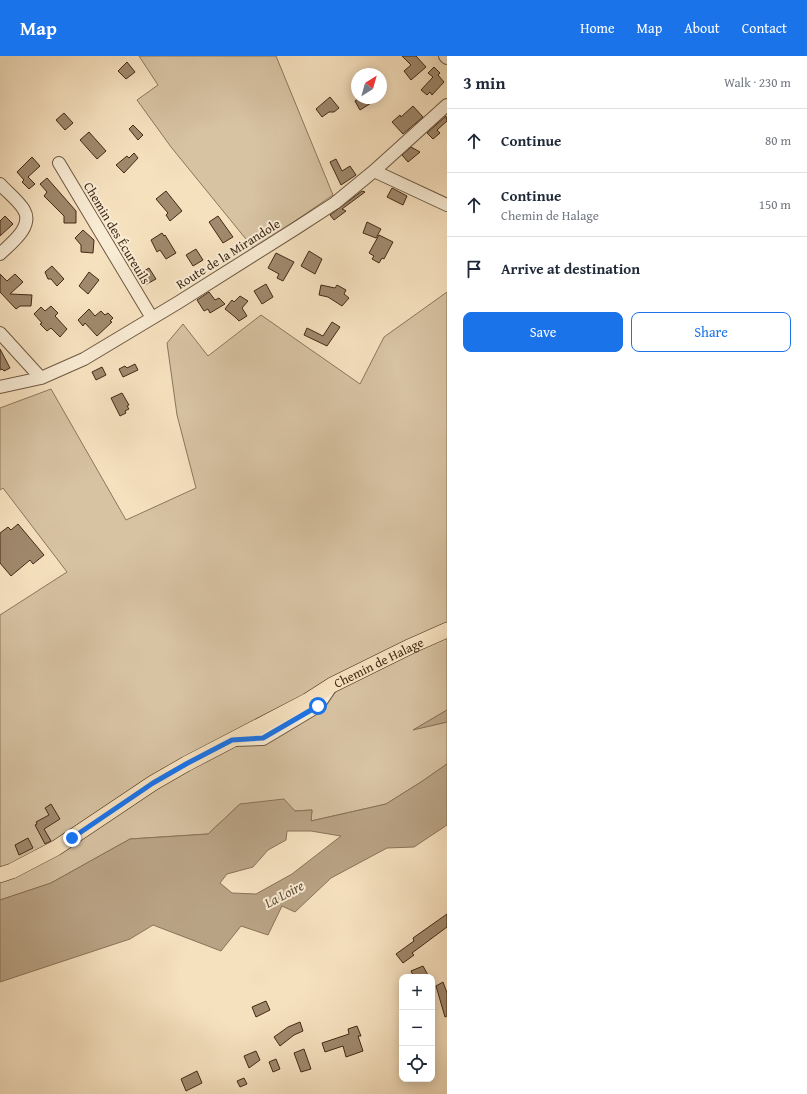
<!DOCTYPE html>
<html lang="en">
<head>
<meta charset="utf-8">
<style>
  :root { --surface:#fff; --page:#f6f6f7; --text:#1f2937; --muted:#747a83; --line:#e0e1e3; --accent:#1a73e8 }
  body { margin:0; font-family:"Gentium Book Plus",serif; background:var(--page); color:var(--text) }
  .controls { position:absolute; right:12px; bottom:12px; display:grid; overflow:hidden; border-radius:8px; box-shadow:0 2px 10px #0003 }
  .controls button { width:36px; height:36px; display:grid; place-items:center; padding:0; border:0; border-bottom:1px solid var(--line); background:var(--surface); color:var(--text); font:20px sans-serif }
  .compass { position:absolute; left:351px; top:12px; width:36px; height:36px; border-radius:50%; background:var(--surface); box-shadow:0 2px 10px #0003; rotate:37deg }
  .stop { position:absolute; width:12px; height:12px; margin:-9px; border:3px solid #1a73e8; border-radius:50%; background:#fff }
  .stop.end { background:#1a73e8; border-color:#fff; box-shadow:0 1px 4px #0008 }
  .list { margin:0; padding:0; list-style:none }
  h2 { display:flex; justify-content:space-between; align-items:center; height:52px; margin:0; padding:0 16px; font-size:17px }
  h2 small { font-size:13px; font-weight:400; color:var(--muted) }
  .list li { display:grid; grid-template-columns:26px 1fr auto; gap:12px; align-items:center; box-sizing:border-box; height:64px; padding:0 16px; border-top:1px solid var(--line) }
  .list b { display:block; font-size:15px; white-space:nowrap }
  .list p { margin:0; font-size:13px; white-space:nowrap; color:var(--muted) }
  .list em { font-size:13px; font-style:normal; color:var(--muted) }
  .actions { display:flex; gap:8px; padding:12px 16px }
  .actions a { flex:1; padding:9px 0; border:1px solid var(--accent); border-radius:8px; text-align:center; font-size:14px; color:var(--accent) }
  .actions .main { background:var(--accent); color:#fff }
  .icon { flex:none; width:22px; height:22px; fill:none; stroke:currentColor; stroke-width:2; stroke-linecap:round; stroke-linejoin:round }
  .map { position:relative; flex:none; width:447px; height:1038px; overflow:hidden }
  header { display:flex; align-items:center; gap:24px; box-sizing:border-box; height:56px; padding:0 20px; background:var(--accent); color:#fff }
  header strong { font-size:19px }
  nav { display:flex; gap:22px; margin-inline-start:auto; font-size:14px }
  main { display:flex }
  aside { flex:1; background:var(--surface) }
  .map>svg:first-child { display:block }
</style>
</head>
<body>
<header>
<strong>Map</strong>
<nav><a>Home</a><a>Map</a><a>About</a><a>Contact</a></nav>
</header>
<main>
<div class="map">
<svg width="447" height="1038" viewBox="0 0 447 1038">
  <rect width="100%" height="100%" fill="#f6e1bf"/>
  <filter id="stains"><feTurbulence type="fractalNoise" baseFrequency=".005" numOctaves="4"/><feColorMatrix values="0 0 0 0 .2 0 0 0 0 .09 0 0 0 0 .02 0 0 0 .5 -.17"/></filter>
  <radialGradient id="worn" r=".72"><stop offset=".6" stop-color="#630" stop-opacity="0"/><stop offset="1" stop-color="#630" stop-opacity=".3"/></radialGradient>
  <!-- green -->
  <path fill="#d7c2a2" stroke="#8c765c" d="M 139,0 L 276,0 L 333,139 L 254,193 L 171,91 L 137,44 L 158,29 Z
    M 447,236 L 447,654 L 415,673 L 447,666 L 447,708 L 421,726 L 386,748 L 311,765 L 312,754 L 295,755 L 240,748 L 208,778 L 130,783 L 51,827 L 0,844 L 0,559 L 67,516 L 3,432 L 0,434 L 0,352 L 51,333 L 126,464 L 196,432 L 177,359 L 167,287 L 183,268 L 208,300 L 261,259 L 360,328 L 384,281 Z"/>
  <!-- water -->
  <path fill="#b9a385" stroke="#897358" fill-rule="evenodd" d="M 447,654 L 447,666 L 413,674 Z
    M 447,708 L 447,769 L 414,791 L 387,792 L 331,822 L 295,856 L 282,850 L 268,879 L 241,870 L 221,895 L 153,869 L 130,883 L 0,926 L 0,844 L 51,827 L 130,783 L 208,778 L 240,748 L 284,743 L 295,755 L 312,754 L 311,765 L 386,748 L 421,726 ZM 287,775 L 311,775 L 341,780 L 292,818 L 256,838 L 232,837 L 220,827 L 227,818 L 253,811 L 268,794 L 286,784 Z"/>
  <!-- building -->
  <path fill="#a0896d" stroke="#422a15" d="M 402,0 L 416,0 L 426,11 L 411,24 L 404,15 L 411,9 Z
    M 127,6 L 135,16 L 126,23 L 118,15 Z
    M 434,11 L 440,17 L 438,19 L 444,26 L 432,39 L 430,36 L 427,39 L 421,34 L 433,21 L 428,17 Z
    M 330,41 L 339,52 L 334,56 L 329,56 L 322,61 L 316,53 Z
    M 360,42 L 379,42 L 360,54 L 355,45 Z
    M 413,50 L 423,61 L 403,78 L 392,66 L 400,59 L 401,61 Z
    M 64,57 L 73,67 L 65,74 L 56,64 Z
    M 446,60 L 447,65 L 437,74 L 440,77 L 433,83 L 427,77 Z
    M 133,69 L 143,79 L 138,84 L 129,73 Z
    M 89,76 L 106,95 L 97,103 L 80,84 Z
    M 411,91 L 420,96 L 408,106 L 402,99 Z
    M 134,97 L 138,102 L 124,117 L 116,109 L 127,100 L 129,102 Z
    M 32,101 L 40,110 L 28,121 L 35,128 L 29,133 L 22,126 L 24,124 L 17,116 Z
    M 336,103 L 342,115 L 350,110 L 356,119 L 341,129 L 330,106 Z
    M 47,122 L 76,155 L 76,167 L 64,167 L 64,160 L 44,140 L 47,136 L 40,128 Z
    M 392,132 L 407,140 L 403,149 L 387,141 Z
    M 166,135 L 182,155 L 170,165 L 166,159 L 168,157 L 156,143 Z
    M 362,135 L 365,136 L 342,153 L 346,155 L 334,164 L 330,159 Z
    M 5,160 L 13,168 L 0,180 L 0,165 Z
    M 218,160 L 233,181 L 223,187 L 209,166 Z
    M 367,166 L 381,173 L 376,182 L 363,177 Z
    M 83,174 L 94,184 L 93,197 L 81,196 L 81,189 L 75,182 Z
    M 162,177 L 164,180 L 165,179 L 176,197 L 166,203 L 160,194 L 157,196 L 151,184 Z
    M 379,179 L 393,186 L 384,203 L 382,202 L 379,207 L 372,203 L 374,200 L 369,197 Z
    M 196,193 L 203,204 L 193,210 L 186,199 Z
    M 309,195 L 322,203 L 315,218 L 301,210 Z
    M 276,197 L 294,206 L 283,225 L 277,222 L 279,218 L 268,212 Z
    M 52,210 L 64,223 L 57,230 L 51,223 L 48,223 L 45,216 Z
    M 149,212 L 156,223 L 145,229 L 139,218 Z
    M 89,216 L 99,224 L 88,238 L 79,230 Z
    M 0,218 L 7,225 L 15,218 L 23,226 L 10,238 L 32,239 L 31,250 L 20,250 L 16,253 L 0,236 Z
    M 266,228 L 273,241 L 262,248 L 254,235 Z
    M 321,229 L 335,232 L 337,229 L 346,234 L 344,238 L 349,242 L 342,250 L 328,241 L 319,239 Z
    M 209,236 L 215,244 L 219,242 L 225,248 L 210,257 L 208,253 L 204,255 L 197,244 Z
    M 240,240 L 248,245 L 242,252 L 247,260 L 239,265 L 235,261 L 225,253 L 232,244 L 234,246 Z
    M 51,250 L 58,257 L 55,260 L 67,273 L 60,281 L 51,272 L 47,275 L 40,268 L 42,267 L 34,258 L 41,251 L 45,255 Z
    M 89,253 L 95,260 L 101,255 L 105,259 L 108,257 L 113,262 L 110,265 L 112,266 L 97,280 L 85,267 L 83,270 L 78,264 Z
    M 332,266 L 340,271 L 327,290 L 304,279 L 307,272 L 323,280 Z
    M 0,293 L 10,312 L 4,315 L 2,313 L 0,314 Z
    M 135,308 L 138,314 L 123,321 L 119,313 L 125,310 L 127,312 Z
    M 102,311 L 106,319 L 96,324 L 92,316 Z
    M 122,337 L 129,349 L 127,350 L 129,353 L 125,355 L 126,357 L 120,360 L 111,342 Z
    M 18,468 L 44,499 L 33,508 L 30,504 L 11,520 L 0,507 L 0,477 L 8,471 L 11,474 Z
    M 51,748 L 60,763 L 44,773 L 51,785 L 45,788 L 35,769 L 37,768 L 36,766 L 49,759 L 45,752 Z
    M 28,782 L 33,792 L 19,799 L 15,789 Z
    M 447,858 L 447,871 L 412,897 L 414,899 L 403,907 L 396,898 L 414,885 L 413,882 Z
    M 423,910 L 429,921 L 414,921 L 411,915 Z
    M 443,926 L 447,937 L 447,960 L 445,961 L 436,930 Z
    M 266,945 L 270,954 L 256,961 L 252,951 Z
    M 300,966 L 303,975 L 294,979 L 280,990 L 274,981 L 288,971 Z
    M 357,970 L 361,980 L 358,980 L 363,995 L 346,1001 L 343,990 L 325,996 L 322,987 L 349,978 L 348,973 Z
    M 304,993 L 311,1013 L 301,1016 L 294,997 Z
    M 256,995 L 260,1004 L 249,1012 L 244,1000 Z
    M 276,1003 L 280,1013 L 273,1016 L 269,1006 Z
    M 197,1015 L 202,1027 L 186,1035 L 181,1023 Z
    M 244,1022 L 247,1028 L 240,1031 L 237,1025 Z"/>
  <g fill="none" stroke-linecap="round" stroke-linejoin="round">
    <!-- minor casing -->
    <g stroke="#6f5840" stroke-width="14">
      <path id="minor" d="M 445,0 L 447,2
        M 59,107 L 152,262
        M 374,115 L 447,149
        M 0,128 C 7,136 19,145 24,154 C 34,171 10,188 0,198
        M 0,277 L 41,322
        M 0,331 L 41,322 L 84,303 L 179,246 L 298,171 L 335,147 L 374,115 L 447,49
        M 235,684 L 263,683 L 318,650 L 330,632"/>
    </g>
    <!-- major casing -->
    <g stroke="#422a15" stroke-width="16">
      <g id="major">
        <path id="s1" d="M 0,819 L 12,815 L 56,792 L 153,727 L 186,708 L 307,645 L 332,629 L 411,590 L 447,574"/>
      </g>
    </g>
    <!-- minor -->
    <use href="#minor" stroke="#f9ecd5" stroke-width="12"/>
    <!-- major -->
    <use href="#major" stroke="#f6e1bf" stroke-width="15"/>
  </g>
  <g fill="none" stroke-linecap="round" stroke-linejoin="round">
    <!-- route -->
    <path stroke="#1a73e8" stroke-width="5" d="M 72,782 L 153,727 L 186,708 L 232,684 L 263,682 L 318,650"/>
  </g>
  <g text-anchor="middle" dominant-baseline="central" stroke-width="4" stroke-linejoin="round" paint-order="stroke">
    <!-- street labels -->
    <g font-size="13" fill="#422a15" stroke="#f9ecd5">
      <text transform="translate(117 177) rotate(59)">Chemin des Écureuils</text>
      <text transform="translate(228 198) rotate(-32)">Route de la Mirandole</text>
      <text stroke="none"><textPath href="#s1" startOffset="435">Chemin de Halage</textPath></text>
    </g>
    <!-- water labels -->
    <g font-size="14" font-style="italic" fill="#664e37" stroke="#f9ecd5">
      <text transform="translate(284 838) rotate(-28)">La Loire</text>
    </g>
  </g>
  <rect width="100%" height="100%" filter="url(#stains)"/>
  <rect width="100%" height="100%" fill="url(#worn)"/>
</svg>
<div class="controls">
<button>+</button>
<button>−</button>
<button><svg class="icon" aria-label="locate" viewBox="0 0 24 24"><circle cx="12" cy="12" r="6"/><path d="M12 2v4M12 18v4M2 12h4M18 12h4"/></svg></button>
</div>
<svg class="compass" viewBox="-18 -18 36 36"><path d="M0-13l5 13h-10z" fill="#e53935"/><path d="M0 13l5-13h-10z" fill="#747a83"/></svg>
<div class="stop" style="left:318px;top:650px"></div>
<div class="stop end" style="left:72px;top:782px"></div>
</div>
<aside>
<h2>3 min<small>Walk · 230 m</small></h2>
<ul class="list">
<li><svg class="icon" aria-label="ahead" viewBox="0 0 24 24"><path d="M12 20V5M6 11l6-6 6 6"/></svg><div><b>Continue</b></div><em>80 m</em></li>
<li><svg class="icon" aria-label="ahead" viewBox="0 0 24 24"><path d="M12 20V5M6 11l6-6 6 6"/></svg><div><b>Continue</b><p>Chemin de Halage</p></div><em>150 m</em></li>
<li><svg class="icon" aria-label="arrive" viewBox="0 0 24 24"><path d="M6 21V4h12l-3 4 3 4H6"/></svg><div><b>Arrive at destination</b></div></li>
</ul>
<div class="actions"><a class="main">Save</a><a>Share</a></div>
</aside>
</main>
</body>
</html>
